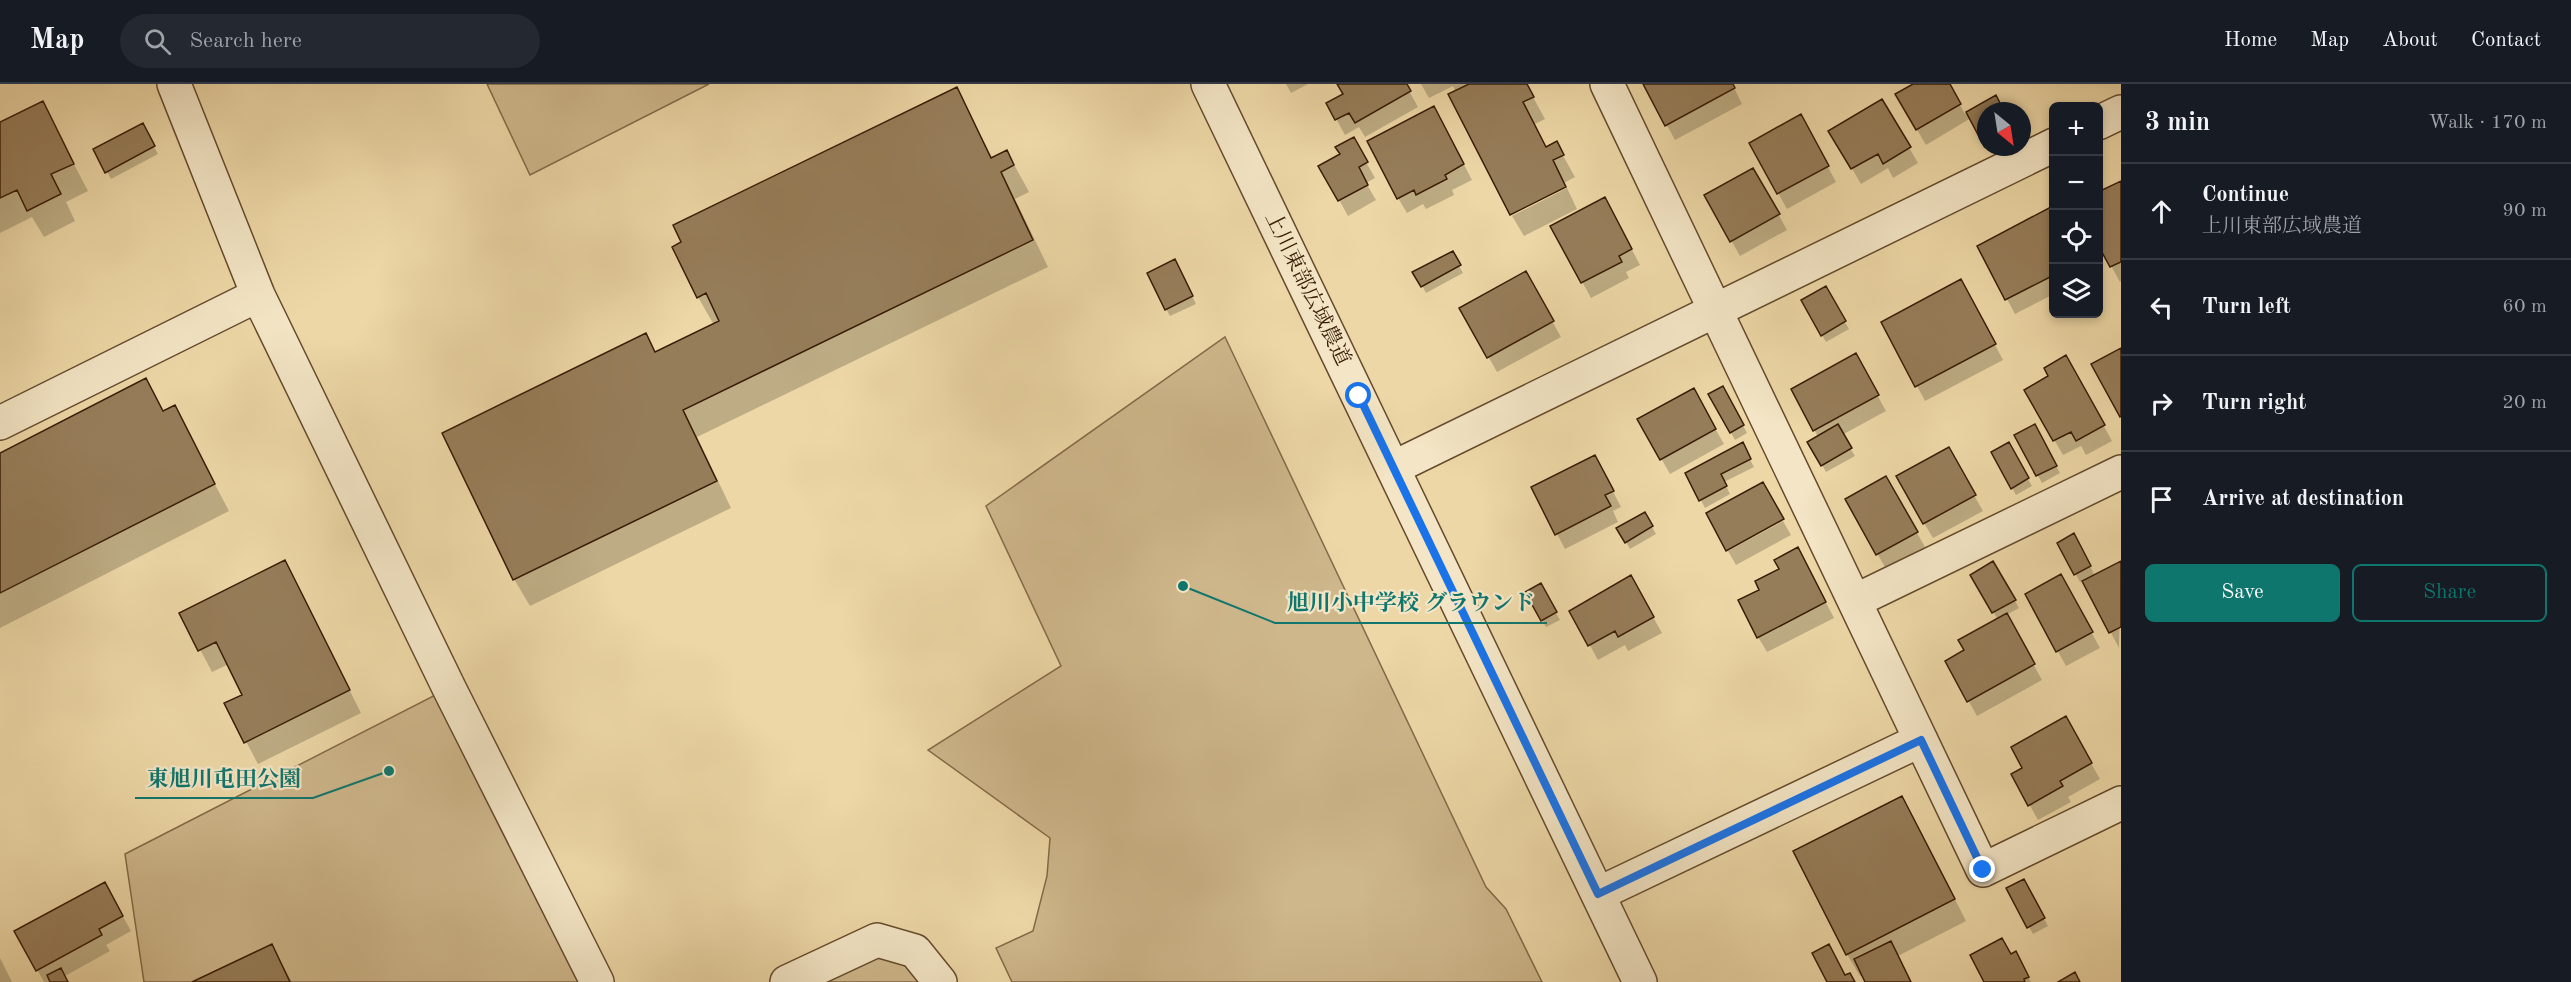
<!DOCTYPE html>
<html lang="en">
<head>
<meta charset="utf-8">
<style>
  :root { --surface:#171b24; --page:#242831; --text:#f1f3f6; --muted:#9ea1a6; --line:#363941; --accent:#0f766e }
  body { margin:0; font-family:"Old Standard TT","Noto Serif JP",serif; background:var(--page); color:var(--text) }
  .controls { position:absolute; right:18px; top:18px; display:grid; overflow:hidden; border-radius:9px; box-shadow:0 3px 9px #0003 }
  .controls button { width:54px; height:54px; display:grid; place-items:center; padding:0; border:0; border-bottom:2px solid var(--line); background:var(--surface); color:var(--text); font:30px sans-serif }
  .compass { position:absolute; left:1977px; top:18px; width:54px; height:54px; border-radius:50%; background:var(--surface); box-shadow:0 3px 9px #0003; rotate:150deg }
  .stop { position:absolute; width:18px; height:18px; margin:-14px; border:4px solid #1a73e8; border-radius:50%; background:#fff }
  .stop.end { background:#1a73e8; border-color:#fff; box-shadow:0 2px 6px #0008 }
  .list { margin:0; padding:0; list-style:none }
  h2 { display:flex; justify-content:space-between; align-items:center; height:78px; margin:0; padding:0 24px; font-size:26px }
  h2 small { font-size:20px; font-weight:400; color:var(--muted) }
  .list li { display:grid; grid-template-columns:39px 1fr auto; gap:18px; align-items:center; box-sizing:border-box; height:96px; padding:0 24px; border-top:2px solid var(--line) }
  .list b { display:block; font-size:22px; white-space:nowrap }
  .list p { margin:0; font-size:20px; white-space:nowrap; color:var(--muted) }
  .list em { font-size:20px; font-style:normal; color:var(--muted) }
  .actions { display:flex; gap:12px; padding:18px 24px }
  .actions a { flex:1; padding:14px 0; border:2px solid var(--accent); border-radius:9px; text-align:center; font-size:21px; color:var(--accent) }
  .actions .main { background:var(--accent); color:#fff }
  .icon { flex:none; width:33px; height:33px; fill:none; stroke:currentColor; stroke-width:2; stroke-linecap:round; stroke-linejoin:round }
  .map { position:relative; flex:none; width:2121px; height:898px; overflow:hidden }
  header { display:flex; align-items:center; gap:36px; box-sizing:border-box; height:84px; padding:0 30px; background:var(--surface); border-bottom:2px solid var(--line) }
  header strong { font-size:28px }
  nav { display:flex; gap:33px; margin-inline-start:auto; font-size:21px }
  .search { width:420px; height:54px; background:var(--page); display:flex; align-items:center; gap:15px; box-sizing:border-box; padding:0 21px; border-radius:33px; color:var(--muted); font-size:22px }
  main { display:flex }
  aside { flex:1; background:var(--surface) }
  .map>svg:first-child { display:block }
</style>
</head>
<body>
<header>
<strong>Map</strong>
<div class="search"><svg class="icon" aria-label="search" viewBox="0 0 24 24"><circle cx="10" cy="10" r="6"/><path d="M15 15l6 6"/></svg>Search here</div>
<nav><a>Home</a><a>Map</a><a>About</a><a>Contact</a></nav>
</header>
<main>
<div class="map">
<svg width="2121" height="898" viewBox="0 0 2121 898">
  <rect width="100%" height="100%" fill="#edd7a6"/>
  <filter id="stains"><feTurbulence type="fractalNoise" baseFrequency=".00333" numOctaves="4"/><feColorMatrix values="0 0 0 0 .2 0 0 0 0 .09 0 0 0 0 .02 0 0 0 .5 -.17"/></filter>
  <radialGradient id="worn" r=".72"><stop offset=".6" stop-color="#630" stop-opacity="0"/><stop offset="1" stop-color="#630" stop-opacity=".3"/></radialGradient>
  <!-- green -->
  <path fill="#ceb78b" stroke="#836a48" stroke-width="1.5" d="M 487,0 L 709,0 L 530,91 Z
    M 1225,253 L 1486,803 L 1506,825 L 1542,898 L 1012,898 L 996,864 L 1033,847 L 1047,792 L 1050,754 L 928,666 L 1061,582 L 986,422 Z
    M 449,604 L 597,898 L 144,898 L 125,770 Z
    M 877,856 L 940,898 L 787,898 Z"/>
  <!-- shadow -->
  <path fill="#0003" d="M 1286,0 L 1308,0 L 1291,9 Z
    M 1339,0 L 1405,0 L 1418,23 L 1365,53 L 1359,43 L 1345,51 L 1328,20 L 1345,11 Z
    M 1421,0 L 1526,0 L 1545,35 L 1535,40 L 1547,65 L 1556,59 L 1575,93 L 1564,99 L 1565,101 L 1511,129 L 1453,2 L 1429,14 Z
    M 1644,0 L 1732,0 L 1742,20 L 1675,56 Z
    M 1916,0 L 1948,0 L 1965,30 L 1995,13 L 2003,27 L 1986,27 L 1986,62 L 1971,34 L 1926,61 L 1897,11 Z
    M 956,5 L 993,75 L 1007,68 L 1022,95 L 1029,108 L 1015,115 L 1048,183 L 697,353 L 731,424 L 530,522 L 514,495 L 656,270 L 714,241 L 698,213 Z
    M 1882,17 L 1918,79 L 1893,94 L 1888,84 L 1861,100 L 1830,47 Z
    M 42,19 L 88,107 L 66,118 L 75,137 L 44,153 L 32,133 L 0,149 L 0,40 Z
    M 1442,39 L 1472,96 L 1452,106 L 1454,111 L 1426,125 L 1423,120 L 1407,129 L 1398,114 Z
    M 142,41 L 158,70 L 111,95 L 95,66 Z
    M 1809,48 L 1836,98 L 1787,125 L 1751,60 Z
    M 1353,55 L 1375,94 L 1366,99 L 1376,116 L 1348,132 L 1321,83 L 1342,71 Z
    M 1987,63 L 1999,63 L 1990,68 Z
    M 1753,86 L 1787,146 L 1740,172 L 1706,112 Z
    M 2121,98 L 2121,197 L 2120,198 L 2098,158 Z
    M 1567,104 L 1577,125 L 1524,152 L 1512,132 Z
    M 1613,130 L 1640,181 L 1626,188 L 1629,194 L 1591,214 L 1552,142 Z
    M 2054,130 L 2054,210 L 2015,230 L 1979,163 Z
    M 1452,169 L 1463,189 L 1426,209 L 1415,188 Z
    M 1179,185 L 1196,220 L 1170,232 L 1166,225 Z
    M 1525,189 L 1561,253 L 1497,288 L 1461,224 Z
    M 1825,204 L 1849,245 L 1826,258 L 1803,217 Z
    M 1969,212 L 2003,276 L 1925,317 L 1883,238 Z
    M 1855,271 L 1886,327 L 1842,351 L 1855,372 L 1826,388 L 1809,358 L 1818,353 L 1793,306 Z
    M 2066,273 L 2112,357 L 2086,371 L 2081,362 L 2063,371 L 2026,307 L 2050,293 Z
    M 146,296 L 164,328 L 174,323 L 229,427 L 0,544 L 0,370 Z
    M 1723,304 L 1747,349 L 1735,356 L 1710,310 Z
    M 1693,306 L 1724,360 L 1670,390 L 1639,336 Z
    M 2034,342 L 2060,389 L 2042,399 L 2016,352 Z
    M 1742,360 L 1754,383 L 1724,398 L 1730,410 L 1705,424 L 1687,390 Z
    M 2008,360 L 2032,402 L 2016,411 L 1993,369 Z
    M 1948,365 L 1983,427 L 1933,454 L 1924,439 Z
    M 1603,388 L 1621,423 L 1613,427 L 1618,438 L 1565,465 L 1557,450 Z
    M 1886,394 L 1925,463 L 1886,485 L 1847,416 Z
    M 1645,430 L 1656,450 L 1630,465 L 1618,444 Z
    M 1783,437 L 1791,451 L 1736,481 L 1728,467 Z
    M 2074,451 L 2095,492 L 2121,478 L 2119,564 L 2083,496 L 2080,498 L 2059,459 Z
    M 285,478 L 361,629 L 258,680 L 226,620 L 245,611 L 229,580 L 212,588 L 181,529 Z
    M 1993,479 L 2019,524 L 2006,531 L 2042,596 L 1977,632 L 1947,578 L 1966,566 L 1998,536 L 1972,491 Z
    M 1806,480 L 1834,534 L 1767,568 L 1758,553 L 1761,506 L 1781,485 Z
    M 2060,492 L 2100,564 L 2066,582 L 2027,511 Z
    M 1631,493 L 1662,549 L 1628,567 L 1625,561 L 1598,576 L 1571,527 Z
    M 1541,501 L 1560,536 L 1546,543 L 1527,508 Z
    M 2065,634 L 2100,695 L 2068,713 L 2071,718 L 2038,736 L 2013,691 L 2024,685 Z
    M 1914,735 L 1966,837 L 1898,872 L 1911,898 L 1867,898 L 1863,890 L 1860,892 L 1847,870 Z
    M 2023,797 L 2048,842 L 2033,850 L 2008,805 Z
    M 113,815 L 131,847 L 106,861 L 110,867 L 65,892 L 66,898 L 44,898 L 16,847 Z
    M 272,862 L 292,898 L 196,898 Z
    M 2015,869 L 2031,898 L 1986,898 Z
    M 0,874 L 12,898 L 0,898 Z"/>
  <!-- building -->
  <path fill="#967d59" stroke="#381c05" stroke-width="1.5" d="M 1337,0 L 1407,0 L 1411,7 L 1355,39 L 1349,29 L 1335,36 L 1326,19 L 1343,10 Z
    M 1469,0 L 1527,0 L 1534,13 L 1523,18 L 1546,63 L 1557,57 L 1564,71 L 1553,76 L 1566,103 L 1510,131 L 1448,10 Z
    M 1643,0 L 1733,0 L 1735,4 L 1665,42 Z
    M 1913,0 L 1950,0 L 1961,20 L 1916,46 L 1895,10 Z
    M 957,3 L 991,74 L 1007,66 L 1014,81 L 1001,88 L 1033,156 L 683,326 L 717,397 L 513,496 L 442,349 L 646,249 L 655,268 L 719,237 L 706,209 L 697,214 L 672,163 L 681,158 L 673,141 Z
    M 1996,11 L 2004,27 L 1986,27 L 1984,62 L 1966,28 Z
    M 1882,15 L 1911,63 L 1883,80 L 1878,70 L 1851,85 L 1828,47 Z
    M 43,17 L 74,80 L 51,90 L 61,110 L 27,127 L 17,106 L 0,114 L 0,38 Z
    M 1434,22 L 1464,80 L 1445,91 L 1447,95 L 1416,111 L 1414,106 L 1397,115 L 1367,57 Z
    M 1801,30 L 1829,82 L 1777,110 L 1749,59 Z
    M 143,39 L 155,62 L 105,89 L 93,65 Z
    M 1354,53 L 1368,78 L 1359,83 L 1368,101 L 1338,117 L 1318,82 L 1340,70 L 1335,63 Z
    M 1753,84 L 1780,130 L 1730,158 L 1704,111 Z
    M 2121,97 L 2121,178 L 2110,183 L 2098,161 L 2098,108 Z
    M 1605,113 L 1632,165 L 1619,172 L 1622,178 L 1581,199 L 1550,142 Z
    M 2051,123 L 2054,128 L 2054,191 L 2005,216 L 1977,162 Z
    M 1453,167 L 1461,181 L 1421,203 L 1412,188 Z
    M 1175,175 L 1193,212 L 1165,226 L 1147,189 Z
    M 1526,187 L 1554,237 L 1487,274 L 1459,224 Z
    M 1961,195 L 1996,260 L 1915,303 L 1881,238 Z
    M 1826,202 L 1846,237 L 1821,252 L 1801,216 Z
    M 2121,264 L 2121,332 L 2120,333 L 2091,280 Z
    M 1856,269 L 1879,311 L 1813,347 L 1791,305 Z
    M 2066,271 L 2105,341 L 2076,357 L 2071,348 L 2053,357 L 2024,306 L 2048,292 L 2044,284 Z
    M 146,294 L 163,327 L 175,321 L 215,400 L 0,509 L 0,369 Z
    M 1723,302 L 1744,341 L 1730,349 L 1708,310 Z
    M 1694,304 L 1716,345 L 1660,376 L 1637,335 Z
    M 1838,340 L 1852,364 L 1821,382 L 1807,358 Z
    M 2035,340 L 2057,382 L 2036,392 L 2014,351 Z
    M 1743,358 L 1751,375 L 1721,390 L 1727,402 L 1699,417 L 1685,389 Z
    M 2009,358 L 2029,394 L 2011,405 L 1991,368 Z
    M 1949,363 L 1976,411 L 1923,440 L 1896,392 Z
    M 1595,371 L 1614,407 L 1605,411 L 1611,422 L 1555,451 L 1531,403 Z
    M 1886,392 L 1918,448 L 1876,471 L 1845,415 Z
    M 1763,398 L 1784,435 L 1726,467 L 1706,429 Z
    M 1645,428 L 1653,442 L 1625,459 L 1616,444 Z
    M 2074,449 L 2091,482 L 2074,491 L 2057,459 Z
    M 1798,463 L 1826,518 L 1757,554 L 1738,516 L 1759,506 L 1755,497 L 1779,485 L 1774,476 Z
    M 285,476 L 350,606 L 244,659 L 224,619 L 242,611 L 216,558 L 198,567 L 179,529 Z
    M 1993,477 L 2016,516 L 1992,529 L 1970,491 Z
    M 2121,477 L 2121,543 L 2109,549 L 2082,497 Z
    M 2061,490 L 2093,548 L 2056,568 L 2025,510 Z
    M 1631,491 L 1654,533 L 1618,553 L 1615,547 L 1588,562 L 1569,527 Z
    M 1541,499 L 1557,528 L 1541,537 L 1525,508 Z
    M 2007,529 L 2035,580 L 1967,618 L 1945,577 L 1964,566 L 1958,556 Z
    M 2066,632 L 2092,679 L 2060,697 L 2063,702 L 2028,722 L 2011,690 L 2022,684 L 2011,663 Z
    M 1902,712 L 1955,815 L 1846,871 L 1793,767 Z
    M 2024,795 L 2045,834 L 2027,844 L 2006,804 Z
    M 105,798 L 123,832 L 99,845 L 102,851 L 36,887 L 14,847 Z
    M 2002,854 L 2011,870 L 2016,867 L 2029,893 L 2024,895 L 2025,898 L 1984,898 L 1970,871 Z
    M 1891,857 L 1911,898 L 1865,898 L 1854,875 Z
    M 272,860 L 290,898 L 192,898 Z
    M 1829,860 L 1845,891 L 1850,889 L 1855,898 L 1827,898 L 1812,869 Z
    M 61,884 L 68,898 L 50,898 L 47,891 Z
    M 2075,888 L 2080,898 L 2058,898 Z"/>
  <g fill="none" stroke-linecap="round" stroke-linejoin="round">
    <!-- minor casing -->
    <g stroke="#654b2d" stroke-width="36">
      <path id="minor" d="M 174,0 L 258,211 L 449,604 L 597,898
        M 1607,0 L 1983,786 L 2121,719
        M 2098,39 L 2121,28
        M 0,339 L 258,211
        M 1393,384 L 2054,61
        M 1855,517 L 2121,388
        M 1598,810 L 1921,656
        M 787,898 L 877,856 L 915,867 L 940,898"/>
    </g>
    <!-- tertiary casing -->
    <g stroke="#654b2d" stroke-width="36">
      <path id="tertiary" d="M 1208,0 L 1640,898"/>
    </g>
    <!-- minor -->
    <use href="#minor" stroke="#f3e5c5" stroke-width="33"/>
    <!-- tertiary -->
    <use href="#tertiary" stroke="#f3e5c5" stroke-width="33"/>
  </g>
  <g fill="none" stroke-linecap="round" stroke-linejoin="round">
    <!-- route -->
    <path stroke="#1a73e8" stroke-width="8" d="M 1359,312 L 1598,810 L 1921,656 L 1983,786"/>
  </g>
  <g text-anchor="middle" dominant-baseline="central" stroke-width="4.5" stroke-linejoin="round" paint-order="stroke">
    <!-- street labels -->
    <g font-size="21" fill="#381c05" stroke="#f3e5c5">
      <text transform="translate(1307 205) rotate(64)">上川東部広域農道</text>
    </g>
  </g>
  <!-- callouts -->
  <path fill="none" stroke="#0f766e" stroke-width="2" d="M1183 502L1275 539H1547M389 687L313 714H135"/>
  <g fill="#0f766e" stroke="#f3e5c5" stroke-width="2">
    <circle cx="1183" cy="502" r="6"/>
    <circle cx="389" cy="687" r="6"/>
  </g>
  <g font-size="22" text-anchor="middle" font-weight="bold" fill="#0f766e" stroke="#f3e5c5" stroke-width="4.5" stroke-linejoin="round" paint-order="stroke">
    <text x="1411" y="526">旭川小中学校 グラウンド</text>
    <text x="224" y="702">東旭川屯田公園</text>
  </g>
  <rect width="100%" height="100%" filter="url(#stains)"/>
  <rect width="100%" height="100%" fill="url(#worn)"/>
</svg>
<div class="controls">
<button>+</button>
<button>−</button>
<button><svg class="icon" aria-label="locate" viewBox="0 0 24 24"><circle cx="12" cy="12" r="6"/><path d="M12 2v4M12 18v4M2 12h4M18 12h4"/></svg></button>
<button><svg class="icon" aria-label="layers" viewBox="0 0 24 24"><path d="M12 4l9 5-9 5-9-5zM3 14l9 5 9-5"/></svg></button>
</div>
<svg class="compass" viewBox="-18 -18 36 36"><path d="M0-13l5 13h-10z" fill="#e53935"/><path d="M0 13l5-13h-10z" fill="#9ea1a6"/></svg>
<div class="stop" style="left:1359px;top:312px"></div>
<div class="stop end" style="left:1983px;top:786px"></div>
</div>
<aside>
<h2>3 min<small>Walk · 170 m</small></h2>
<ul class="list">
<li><svg class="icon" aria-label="ahead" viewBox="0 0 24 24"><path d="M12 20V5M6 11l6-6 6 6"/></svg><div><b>Continue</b><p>上川東部広域農道</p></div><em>90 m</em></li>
<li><svg class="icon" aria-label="left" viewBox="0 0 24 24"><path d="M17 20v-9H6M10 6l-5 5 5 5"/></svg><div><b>Turn left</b></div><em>60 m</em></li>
<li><svg class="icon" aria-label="right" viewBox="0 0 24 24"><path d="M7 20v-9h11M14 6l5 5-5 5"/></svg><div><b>Turn right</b></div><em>20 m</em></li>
<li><svg class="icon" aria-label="arrive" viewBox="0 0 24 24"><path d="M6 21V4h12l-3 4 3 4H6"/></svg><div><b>Arrive at destination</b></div></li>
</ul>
<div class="actions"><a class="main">Save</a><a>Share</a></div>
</aside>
</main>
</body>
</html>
